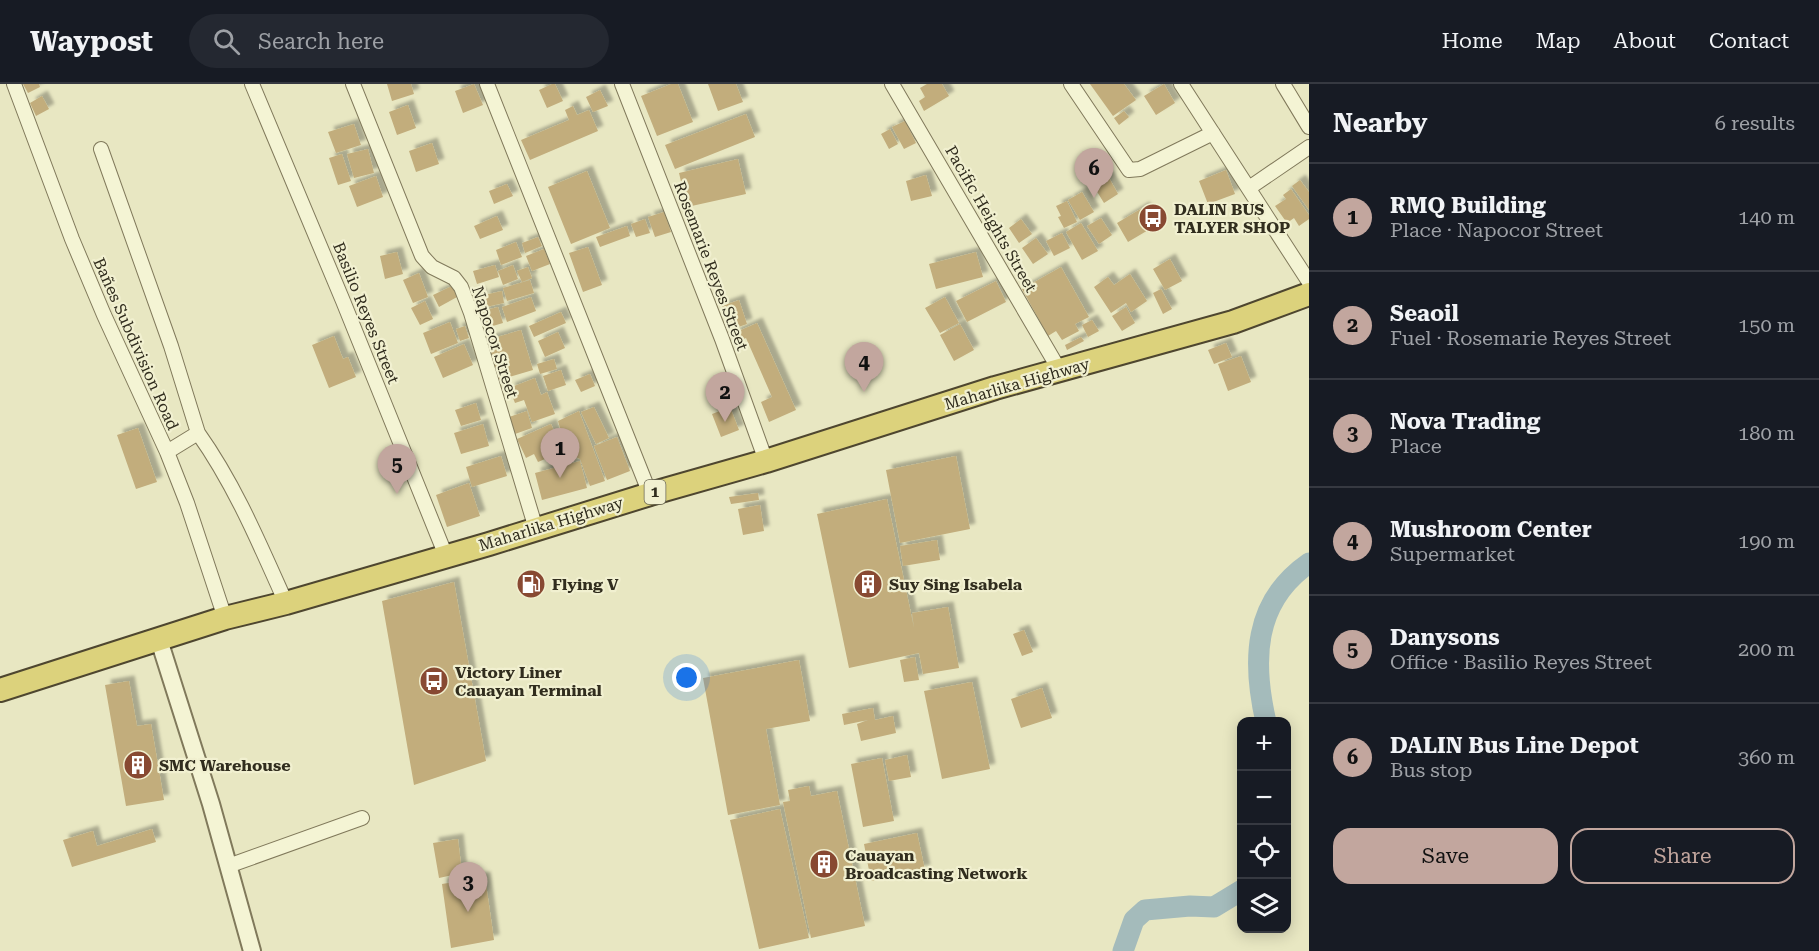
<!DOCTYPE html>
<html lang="en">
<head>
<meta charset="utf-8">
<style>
  :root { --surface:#171b24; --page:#242831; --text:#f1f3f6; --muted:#9ea1a6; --line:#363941; --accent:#c2a69e }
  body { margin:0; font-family:"Roboto Serif",serif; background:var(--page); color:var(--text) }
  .controls { position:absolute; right:18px; bottom:18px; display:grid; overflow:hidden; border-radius:12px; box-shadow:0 3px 15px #0003 }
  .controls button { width:54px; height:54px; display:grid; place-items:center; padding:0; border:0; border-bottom:2px solid var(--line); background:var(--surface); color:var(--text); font:30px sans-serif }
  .you { position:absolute; left:687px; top:594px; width:21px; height:21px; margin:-15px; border:4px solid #fff; border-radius:50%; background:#1a73e8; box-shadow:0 0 0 9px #1a73e833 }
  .badge { display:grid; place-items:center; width:39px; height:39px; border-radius:50%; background:var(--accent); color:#111; font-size:20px; font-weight:700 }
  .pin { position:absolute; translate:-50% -50px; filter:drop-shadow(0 2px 3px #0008) }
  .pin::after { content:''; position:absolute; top:32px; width:21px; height:18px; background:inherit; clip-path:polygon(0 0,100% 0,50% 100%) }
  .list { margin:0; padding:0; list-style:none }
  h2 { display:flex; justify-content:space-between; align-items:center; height:78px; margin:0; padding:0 24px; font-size:26px }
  h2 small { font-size:20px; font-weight:400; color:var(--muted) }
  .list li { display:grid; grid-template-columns:39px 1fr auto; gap:18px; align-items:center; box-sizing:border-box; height:108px; padding:0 24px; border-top:2px solid var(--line) }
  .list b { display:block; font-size:22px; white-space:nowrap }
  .list p { margin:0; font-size:20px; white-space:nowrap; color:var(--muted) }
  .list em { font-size:20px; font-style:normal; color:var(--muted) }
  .actions { display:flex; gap:12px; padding:18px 24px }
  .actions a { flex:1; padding:14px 0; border:2px solid var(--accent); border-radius:18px; text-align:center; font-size:21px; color:var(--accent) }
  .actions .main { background:var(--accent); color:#111 }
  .icon { flex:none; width:33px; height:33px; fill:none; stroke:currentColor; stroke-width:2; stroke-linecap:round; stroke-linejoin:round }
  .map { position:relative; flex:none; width:1309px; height:867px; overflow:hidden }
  header { display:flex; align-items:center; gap:36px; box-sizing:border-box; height:84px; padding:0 30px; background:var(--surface); border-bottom:2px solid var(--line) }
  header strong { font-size:28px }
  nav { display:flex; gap:33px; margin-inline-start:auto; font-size:21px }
  .search { width:420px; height:54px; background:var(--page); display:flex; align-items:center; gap:15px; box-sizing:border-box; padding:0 21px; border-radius:33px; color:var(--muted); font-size:22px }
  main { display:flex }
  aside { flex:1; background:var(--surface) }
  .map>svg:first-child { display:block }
</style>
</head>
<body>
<header>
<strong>Waypost</strong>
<div class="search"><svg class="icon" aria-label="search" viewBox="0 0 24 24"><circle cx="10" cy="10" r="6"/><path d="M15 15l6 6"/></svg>Search here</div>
<nav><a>Home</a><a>Map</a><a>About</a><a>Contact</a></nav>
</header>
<main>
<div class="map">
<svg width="1309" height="867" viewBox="0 0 1309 867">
  <defs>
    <filter id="shadow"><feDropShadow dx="5.5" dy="-5.5" stdDeviation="1.5" flood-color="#0004"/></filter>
  </defs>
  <rect width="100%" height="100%" fill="#e8e7c2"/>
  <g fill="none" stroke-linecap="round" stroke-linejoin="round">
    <!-- river -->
    <path stroke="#a4bbbb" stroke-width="21" d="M 1266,638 C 1252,577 1253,518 1309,479
      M 1123,867 L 1134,836 L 1145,826 L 1190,822 L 1214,823 L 1242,806"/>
  </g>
  <!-- building -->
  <path fill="#c2ad7c" filter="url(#shadow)" d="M 23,0 L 39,0 L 40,3 L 28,9 Z
    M 387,0 L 411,0 L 414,10 L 392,17 Z
    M 474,0 L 483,21 L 463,29 L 455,7 Z
    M 552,0 L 555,0 L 563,17 L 547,24 L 539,6 Z
    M 671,0 L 678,0 L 693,38 L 657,52 L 641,12 Z
    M 708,0 L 736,0 L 743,18 L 718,27 Z
    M 927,0 L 942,0 L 949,12 L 924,27 L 919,17 L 925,13 L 920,4 Z
    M 1090,0 L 1124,0 L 1136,16 L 1113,32 Z
    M 1164,0 L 1175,19 L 1156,31 L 1144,12 Z
    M 600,6 L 608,22 L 593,28 L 586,13 Z
    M 42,12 L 49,25 L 36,32 L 30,19 Z
    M 408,21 L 416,44 L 397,51 L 389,28 Z
    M 573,22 L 577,31 L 589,26 L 598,47 L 530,76 L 521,56 L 569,36 L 565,26 Z
    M 1124,27 L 1129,33 L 1119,41 L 1114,34 Z
    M 746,30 L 755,53 L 675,85 L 665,61 Z
    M 905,37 L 916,59 L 904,65 L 892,43 Z
    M 354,40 L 361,61 L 336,69 L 328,48 Z
    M 890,45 L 898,60 L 889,65 L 881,50 Z
    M 432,59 L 439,80 L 416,88 L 409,67 Z
    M 368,65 L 374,89 L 354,94 L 347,70 Z
    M 342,70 L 351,97 L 338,101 L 329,74 Z
    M 738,75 L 746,110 L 687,123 L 679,89 Z
    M 1226,86 L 1235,110 L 1208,120 L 1199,97 Z
    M 587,87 L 610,144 L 571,160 L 548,103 Z
    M 926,91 L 932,112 L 911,117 L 906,97 Z
    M 376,92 L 383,113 L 357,123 L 349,102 Z
    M 1108,92 L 1118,110 L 1104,119 L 1093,101 Z
    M 1300,96 L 1309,108 L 1309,126 L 1292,102 Z
    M 507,100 L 513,112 L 494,120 L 489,107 Z
    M 1291,105 L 1309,131 L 1309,135 L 1299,142 L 1294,134 L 1287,139 L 1275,122 L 1286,115 L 1283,111 Z
    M 1082,108 L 1094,128 L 1080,136 L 1068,116 Z
    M 1067,117 L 1077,138 L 1064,144 L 1058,133 L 1061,132 L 1056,122 Z
    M 1144,123 L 1155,142 L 1128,158 L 1117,139 Z
    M 664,128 L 671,148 L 655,153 L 648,133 Z
    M 497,132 L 503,146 L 480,155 L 474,142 Z
    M 1101,134 L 1112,151 L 1099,160 L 1087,142 Z
    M 645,135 L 650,149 L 636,153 L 631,140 Z
    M 1021,135 L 1032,150 L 1019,159 L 1009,144 Z
    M 1081,139 L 1098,167 L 1082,176 L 1066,148 Z
    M 627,142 L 630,152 L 600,163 L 596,153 Z
    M 1062,149 L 1070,164 L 1054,172 L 1046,157 Z
    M 538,153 L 542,162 L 525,169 L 522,159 Z
    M 1036,154 L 1048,170 L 1033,180 L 1022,164 Z
    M 516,158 L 522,173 L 501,181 L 496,166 Z
    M 588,163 L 602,201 L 583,208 L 569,169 Z
    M 544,165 L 550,180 L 532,187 L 526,172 Z
    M 397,168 L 403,190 L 385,195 L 380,172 Z
    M 976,168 L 983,193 L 936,205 L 929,180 Z
    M 1170,175 L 1182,197 L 1165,206 L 1153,185 Z
    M 495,181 L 499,193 L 477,200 L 473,187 Z
    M 513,181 L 518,195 L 503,201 L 498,187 Z
    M 528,183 L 532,194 L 522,198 L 517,187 Z
    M 1061,183 L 1089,233 L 1075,240 L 1079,247 L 1062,256 L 1056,247 L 1048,252 L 1022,205 Z
    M 419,189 L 428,213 L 413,219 L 403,196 Z
    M 1130,190 L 1147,217 L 1131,228 L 1126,219 L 1111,229 L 1094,203 L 1108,193 L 1114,201 Z
    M 530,196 L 534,209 L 507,217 L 503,204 Z
    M 996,197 L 1006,218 L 967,238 L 956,217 Z
    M 452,202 L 457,213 L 439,223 L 433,211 Z
    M 1161,205 L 1172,225 L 1163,230 L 1153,209 Z
    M 502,207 L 504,219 L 486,223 L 484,211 Z
    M 480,208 L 484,221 L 476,224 L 472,211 Z
    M 531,213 L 536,227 L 507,238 L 502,223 Z
    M 945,213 L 959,239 L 940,249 L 925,224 Z
    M 739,216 L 747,240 L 730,246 L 722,222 Z
    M 425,217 L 433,235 L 420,241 L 411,224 Z
    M 498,223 L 503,239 L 486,244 L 482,227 Z
    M 1126,223 L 1135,239 L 1122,247 L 1112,232 Z
    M 561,228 L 566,239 L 534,253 L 529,242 Z
    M 1092,236 L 1099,247 L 1088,253 L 1082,241 Z
    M 450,238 L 458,259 L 431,270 L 423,249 Z
    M 757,239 L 796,326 L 769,338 L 761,318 L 772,313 L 746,254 L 738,258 L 734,249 Z
    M 960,240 L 974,266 L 954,277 L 940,251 Z
    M 465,242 L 469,254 L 460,257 L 456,245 Z
    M 521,246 L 533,286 L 499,296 L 487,256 Z
    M 558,248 L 565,264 L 545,273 L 538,257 Z
    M 334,252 L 343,275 L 348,273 L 356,293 L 329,304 L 312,261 Z
    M 1081,253 L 1084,257 L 1067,266 L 1065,261 Z
    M 1226,259 L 1232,273 L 1214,280 L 1208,266 Z
    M 464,260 L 473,281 L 443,294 L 434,273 Z
    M 1241,272 L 1251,298 L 1228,307 L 1218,280 Z
    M 554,275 L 557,285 L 540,290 L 537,280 Z
    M 561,286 L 566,301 L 548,307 L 543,292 Z
    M 590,290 L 595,302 L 581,308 L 575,296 Z
    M 535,294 L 541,311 L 547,308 L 555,330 L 532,338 L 524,316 L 515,319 L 509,304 Z
    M 476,319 L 481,336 L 461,342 L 455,326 Z
    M 594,323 L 609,354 L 596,360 L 581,328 Z
    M 730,323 L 739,346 L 721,353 L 712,330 Z
    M 527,327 L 532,344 L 515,350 L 509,333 Z
    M 579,327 L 605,397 L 590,402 L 580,375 L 567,369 L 558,337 Z
    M 483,340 L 489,362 L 461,370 L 454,349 Z
    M 551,340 L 560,361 L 550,366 L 552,372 L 538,378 L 534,370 L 526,374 L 517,355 Z
    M 138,344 L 157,398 L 136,405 L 117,351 Z
    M 617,353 L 630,387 L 607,396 L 594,362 Z
    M 501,372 L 507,392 L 472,403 L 466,383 Z
    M 956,372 L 970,445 L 900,459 L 886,386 Z
    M 580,377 L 587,404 L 542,416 L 535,389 Z
    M 469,399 L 480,432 L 447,443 L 436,411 Z
    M 758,409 L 759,416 L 731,420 L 729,413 Z
    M 887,415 L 914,544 L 912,529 L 948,523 L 959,584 L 923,590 L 919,569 L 849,584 L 817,430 Z
    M 760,421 L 764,447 L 743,451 L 738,425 Z
    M 937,456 L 940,476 L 903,482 L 900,462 Z
    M 454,498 L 486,677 L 414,701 L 382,517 Z
    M 1024,546 L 1033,568 L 1022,572 L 1013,550 Z
    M 915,573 L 919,596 L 904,598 L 900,576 Z
    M 799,576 L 810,637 L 766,645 L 780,721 L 728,731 L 703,594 Z
    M 129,597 L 137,642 L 151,640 L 164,716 L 126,722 L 105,601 Z
    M 972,598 L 990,685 L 942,695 L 924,607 Z
    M 1042,604 L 1052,634 L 1021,644 L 1011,615 Z
    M 873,624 L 875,636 L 893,632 L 896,649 L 861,657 L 857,640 L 868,636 L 844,641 L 842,630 Z
    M 907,671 L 911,693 L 889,697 L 885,676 Z
    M 882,674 L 894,737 L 863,743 L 851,680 Z
    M 809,702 L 811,712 L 837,707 L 865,842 L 811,854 L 783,718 L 790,717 L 788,706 Z
    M 780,725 L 809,854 L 759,865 L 730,736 Z
    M 152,745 L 156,758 L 72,783 L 63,756 L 93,747 L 97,762 Z
    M 917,749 L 925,786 L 871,797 L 864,760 Z
    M 458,755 L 462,789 L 439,794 L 433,759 Z
    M 485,793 L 494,856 L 451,864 L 442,800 Z"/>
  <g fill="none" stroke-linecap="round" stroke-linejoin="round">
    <!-- minor casing -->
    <g stroke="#80795b" stroke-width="16">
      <path id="minor" d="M 14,0 L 72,155 L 104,231 L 167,368 L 187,419 L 225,534
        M 252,0 L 343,217 L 446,472
        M 353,0 L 422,172 L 432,183 L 454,194 L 461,203 L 471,229 L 536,445
        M 487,0 L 650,410
        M 622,0 L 722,255 L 766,377
        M 892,0 L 1060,287
        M 1071,0 L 1129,86 L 1140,85 L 1213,49
        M 1181,0 L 1309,198
        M 1283,0 L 1309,43
        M 101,65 L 171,262 L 198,349 L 167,368
        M 1249,104 L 1309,63
        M 198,349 C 235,401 260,461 286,519
        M 228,782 L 362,734"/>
    </g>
    <!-- tertiary casing -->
    <g stroke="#80795b" stroke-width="20">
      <path id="tertiary" d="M 159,556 L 211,720 L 252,867"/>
    </g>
    <!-- trunk casing -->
    <g stroke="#4e462f" stroke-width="26">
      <path id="trunk" d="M 0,606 L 225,534 L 286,519 L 489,460 L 650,410 L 766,377 L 995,304 L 1233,238 L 1309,210"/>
    </g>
    <!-- minor -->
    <use href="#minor" stroke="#f4f4d4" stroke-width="14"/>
    <!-- tertiary -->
    <use href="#tertiary" stroke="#f4f4d4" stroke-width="16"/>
    <!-- trunk -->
    <use href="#trunk" stroke="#dcd27c" stroke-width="22"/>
  </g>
  <!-- icons -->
  <defs>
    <g id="bus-disc" transform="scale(1.5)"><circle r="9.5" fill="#884932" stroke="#f1f0d0"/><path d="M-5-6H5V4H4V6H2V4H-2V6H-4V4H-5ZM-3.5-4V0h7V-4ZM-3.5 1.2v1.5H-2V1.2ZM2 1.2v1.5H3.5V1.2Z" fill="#fff"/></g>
    <g id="fuel-disc" transform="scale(1.5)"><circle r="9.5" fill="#884932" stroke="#f1f0d0"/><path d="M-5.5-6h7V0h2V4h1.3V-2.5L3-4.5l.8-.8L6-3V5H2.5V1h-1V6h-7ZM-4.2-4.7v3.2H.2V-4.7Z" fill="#fff"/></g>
    <g id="building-disc" transform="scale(1.5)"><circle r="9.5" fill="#884932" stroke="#f1f0d0"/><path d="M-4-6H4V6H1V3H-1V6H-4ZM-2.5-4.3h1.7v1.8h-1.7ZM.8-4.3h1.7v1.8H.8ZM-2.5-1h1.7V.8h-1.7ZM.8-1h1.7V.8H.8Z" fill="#fff"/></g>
  </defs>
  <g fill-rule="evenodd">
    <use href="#bus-disc" x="1153" y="134"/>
    <use href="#fuel-disc" x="531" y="500"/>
    <use href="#building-disc" x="868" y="500"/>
    <use href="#bus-disc" x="434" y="597"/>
    <use href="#building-disc" x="138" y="681"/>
    <use href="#building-disc" x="824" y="780"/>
  </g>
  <g text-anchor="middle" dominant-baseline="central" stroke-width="4.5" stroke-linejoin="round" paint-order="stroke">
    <!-- shield labels -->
    <rect fill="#f1f0d0" stroke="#6b6853" stroke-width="1.5" x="644.5" y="396" width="21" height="24" rx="4.5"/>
    <g font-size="15" font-weight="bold" fill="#312d1e">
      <text x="655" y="408">1</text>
    </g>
    <!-- poi labels -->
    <g font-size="16" font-weight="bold" fill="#312d1e" stroke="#f1f0d0" text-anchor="start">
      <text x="1174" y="125">DALIN BUS<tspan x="1174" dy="18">TALYER SHOP</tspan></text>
      <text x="552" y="500">Flying V</text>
      <text x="889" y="500">Suy Sing Isabela</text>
      <text x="455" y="588">Victory Liner<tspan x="455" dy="18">Cauayan Terminal</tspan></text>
      <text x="159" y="681">SMC Warehouse</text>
      <text x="845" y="771">Cauayan<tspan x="845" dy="18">Broadcasting Network</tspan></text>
    </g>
    <!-- street labels -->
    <g font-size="16" fill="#312d1e" stroke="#f1f0d0">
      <text transform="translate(991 135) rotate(60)">Pacific Heights Street</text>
      <text transform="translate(711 182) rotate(69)">Rosemarie Reyes Street</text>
      <text transform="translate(366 229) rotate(68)">Basilio Reyes Street</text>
      <text transform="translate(495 258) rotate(72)">Napocor Street</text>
      <text transform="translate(136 260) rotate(66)">Bañes Subdivision Road</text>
      <text transform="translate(1017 300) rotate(-16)">Maharlika Highway</text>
      <text transform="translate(551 440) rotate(-17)">Maharlika Highway</text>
    </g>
  </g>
</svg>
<div class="controls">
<button>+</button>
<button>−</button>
<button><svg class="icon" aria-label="locate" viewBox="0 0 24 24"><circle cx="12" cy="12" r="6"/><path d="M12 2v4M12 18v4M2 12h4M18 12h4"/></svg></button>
<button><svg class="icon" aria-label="layers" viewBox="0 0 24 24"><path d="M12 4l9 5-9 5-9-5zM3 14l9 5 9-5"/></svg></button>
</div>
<div class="you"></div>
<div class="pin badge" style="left:560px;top:394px">1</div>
<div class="pin badge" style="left:725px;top:338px">2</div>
<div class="pin badge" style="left:468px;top:828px">3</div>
<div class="pin badge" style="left:864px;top:308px">4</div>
<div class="pin badge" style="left:397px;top:410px">5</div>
<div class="pin badge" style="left:1094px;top:114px">6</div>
</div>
<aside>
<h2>Nearby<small>6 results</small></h2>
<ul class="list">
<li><span class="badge">1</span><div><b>RMQ Building</b><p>Place · Napocor Street</p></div><em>140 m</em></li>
<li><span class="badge">2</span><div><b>Seaoil</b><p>Fuel · Rosemarie Reyes Street</p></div><em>150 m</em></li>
<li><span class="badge">3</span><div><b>Nova Trading</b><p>Place</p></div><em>180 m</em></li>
<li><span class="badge">4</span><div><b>Mushroom Center</b><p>Supermarket</p></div><em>190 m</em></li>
<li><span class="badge">5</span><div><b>Danysons</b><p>Office · Basilio Reyes Street</p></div><em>200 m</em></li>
<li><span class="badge">6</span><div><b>DALIN Bus Line Depot</b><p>Bus stop</p></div><em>360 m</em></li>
</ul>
<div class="actions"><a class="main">Save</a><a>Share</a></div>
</aside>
</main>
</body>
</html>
